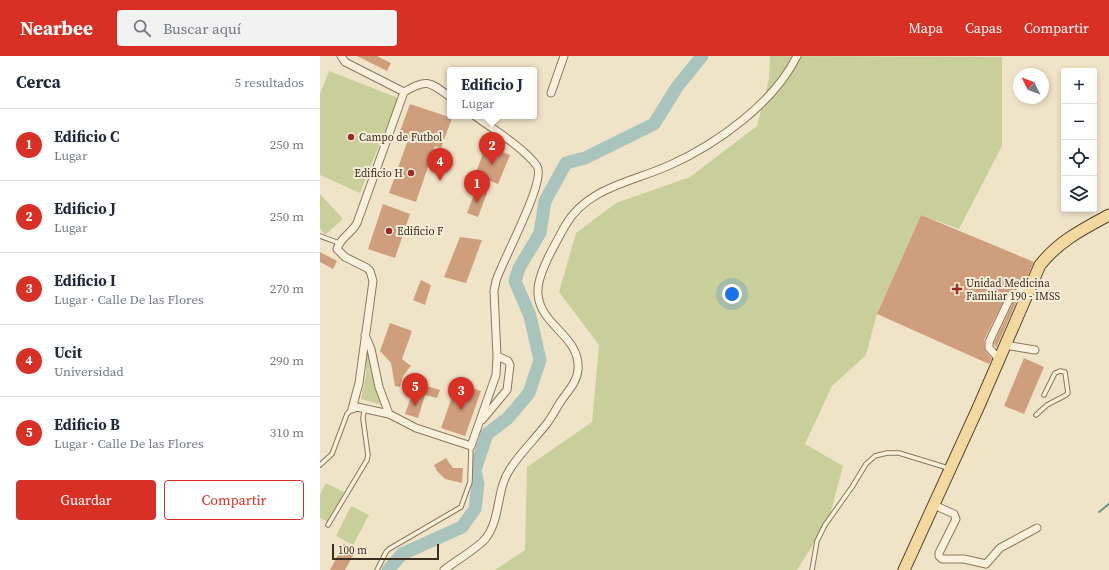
<!DOCTYPE html>
<html lang="es">
<head>
<meta charset="utf-8">
<style>
  :root { --surface:#fff; --page:#f2f2f3; --text:#1f2937; --muted:#747a83; --line:#e0e1e3; --accent:#d93025 }
  body { margin:0; font-family:"Source Serif 4",serif; background:var(--page); color:var(--text) }
  .controls { position:absolute; right:12px; top:12px; display:grid; overflow:hidden; border-radius:4px; box-shadow:0 2px 6px #0003 }
  .controls button { width:36px; height:36px; display:grid; place-items:center; padding:0; border:0; border-bottom:1px solid var(--line); background:var(--surface); color:var(--text); font:20px sans-serif }
  .compass { position:absolute; left:693px; top:12px; width:36px; height:36px; border-radius:50%; background:var(--surface); box-shadow:0 2px 6px #0003; rotate:313deg }
  .scale { position:absolute; left:12px; bottom:10px; width:107px; box-sizing:border-box; padding-left:4px; border:2px solid #3d2e20; border-top:0; font-size:11px; line-height:14px; white-space:nowrap; color:#3d2e20; -webkit-text-stroke:3px #f7eed8; paint-order:stroke }
  .you { position:absolute; left:412px; top:238px; width:14px; height:14px; margin:-10px; border:3px solid #fff; border-radius:50%; background:#1a73e8; box-shadow:0 0 0 6px #1a73e833 }
  .badge { display:grid; place-items:center; width:26px; height:26px; border-radius:50%; background:var(--accent); color:#fff; font-size:13px; font-weight:700 }
  .pin { position:absolute; translate:-50% -33px; filter:drop-shadow(0 1px 2px #0008) }
  .pin::after { content:''; position:absolute; top:21px; width:14px; height:12px; background:inherit; clip-path:polygon(0 0,100% 0,50% 100%) }
  .popup { position:absolute; left:127px; top:11px; width:90px; height:52px; box-sizing:border-box; display:grid; place-content:center; border-radius:4px; background:var(--surface); filter:drop-shadow(0 1px 3px #0005); font-size:13px; white-space:nowrap; color:var(--muted) }
  .popup b { font-size:15px; color:var(--text) }
  .popup::after { content:''; position:absolute; left:50%; top:100%; margin-left:-8px; border:8px solid transparent; border-top-color:var(--surface) }
  .list { margin:0; padding:0; list-style:none }
  h2 { display:flex; justify-content:space-between; align-items:center; height:52px; margin:0; padding:0 16px; font-size:17px }
  h2 small { font-size:13px; font-weight:400; color:var(--muted) }
  .list li { display:grid; grid-template-columns:26px 1fr auto; gap:12px; align-items:center; box-sizing:border-box; height:72px; padding:0 16px; border-top:1px solid var(--line) }
  .list b { display:block; font-size:15px; white-space:nowrap }
  .list p { margin:0; font-size:13px; white-space:nowrap; color:var(--muted) }
  .list em { font-size:13px; font-style:normal; color:var(--muted) }
  .actions { display:flex; gap:8px; padding:12px 16px }
  .actions a { flex:1; padding:9px 0; border:1px solid var(--accent); border-radius:4px; text-align:center; font-size:14px; color:var(--accent) }
  .actions .main { background:var(--accent); color:#fff }
  .icon { flex:none; width:22px; height:22px; fill:none; stroke:currentColor; stroke-width:2; stroke-linecap:round; stroke-linejoin:round }
  .map { position:relative; flex:none; width:789px; height:514px; overflow:hidden }
  header { display:flex; align-items:center; gap:24px; box-sizing:border-box; height:56px; padding:0 20px; background:var(--accent); color:#fff }
  header strong { font-size:19px }
  nav { display:flex; gap:22px; margin-inline-start:auto; font-size:14px }
  .search { width:280px; height:36px; background:var(--page); display:flex; align-items:center; gap:10px; box-sizing:border-box; padding:0 14px; border-radius:4px; color:var(--muted); font-size:15px }
  main { display:flex }
  aside { flex:1; background:var(--surface) }
  .map>svg:first-child { display:block }
</style>
</head>
<body>
<header>
<strong>Nearbee</strong>
<div class="search"><svg class="icon" aria-label="search" viewBox="0 0 24 24"><circle cx="10" cy="10" r="6"/><path d="M15 15l6 6"/></svg>Buscar aquí</div>
<nav><a>Mapa</a><a>Capas</a><a>Compartir</a></nav>
</header>
<main>
<aside>
<h2>Cerca<small>5 resultados</small></h2>
<ul class="list">
<li><span class="badge">1</span><div><b>Edificio C</b><p>Lugar</p></div><em>250 m</em></li>
<li><span class="badge">2</span><div><b>Edificio J</b><p>Lugar</p></div><em>250 m</em></li>
<li><span class="badge">3</span><div><b>Edificio I</b><p>Lugar · Calle De las Flores</p></div><em>270 m</em></li>
<li><span class="badge">4</span><div><b>Ucit</b><p>Universidad</p></div><em>290 m</em></li>
<li><span class="badge">5</span><div><b>Edificio B</b><p>Lugar · Calle De las Flores</p></div><em>310 m</em></li>
</ul>
<div class="actions"><a class="main">Guardar</a><a>Compartir</a></div>
</aside>
<div class="map">
<svg width="789" height="514" viewBox="0 0 789 514">
  <rect width="100%" height="100%" fill="#f0e4c8"/>
  <!-- green -->
  <path fill="#c9cf9b" d="M 450,0 L 682,1 L 682,90 L 639,173 L 601,159 L 557,258 L 546,299 L 512,330 L 485,388 L 523,410 L 509,463 L 477,514 L 175,514 L 205,494 L 207,411 L 272,366 L 279,289 L 239,236 L 256,177 L 296,147 L 370,121 L 437,70 L 449,23 Z
    M 9,15 L 78,42 L 40,137 L 0,119 L 0,38 Z
    M 0,138 L 23,163 L 5,179 L 0,173 Z
    M 47,288 L 49,294 L 51,317 L 61,347 L 58,348 L 41,343 L 46,318 Z
    M 6,427 L 24,436 L 8,466 L 0,462 L 0,438 Z
    M 31,450 L 49,459 L 33,489 L 16,480 Z"/>
  <g fill="none" stroke-linecap="round" stroke-linejoin="round">
    <!-- stream -->
    <path stroke="#6f938a" stroke-width="2" d="M 779,456 L 789,448"/>
    <!-- river -->
    <path stroke="#a9c4bc" stroke-width="13" d="M 68,514 L 82,498 L 142,471 L 155,453 L 158,428 L 155,414 L 167,378 L 188,362 L 209,337 L 220,304 L 210,260 L 195,225 L 199,212 L 220,177 L 225,145 L 246,107 L 265,102 L 334,68 L 357,31 L 382,0"/>
  </g>
  <!-- building -->
  <path fill="#cf9f7d" d="M 37,0 L 57,0 L 71,7 L 67,15 Z
    M 90,48 L 132,62 L 121,92 L 115,90 L 96,146 L 69,137 L 89,81 L 79,78 Z
    M 166,90 L 190,99 L 178,128 L 155,119 Z
    M 156,133 L 167,137 L 158,161 L 147,157 Z
    M 63,148 L 90,158 L 75,202 L 48,193 Z
    M 601,159 L 714,206 L 705,226 L 691,235 L 684,244 L 664,284 L 665,295 L 672,303 L 669,308 L 557,258 Z
    M 140,181 L 162,184 L 146,227 L 124,221 Z
    M 0,196 L 17,205 L 13,213 L 0,206 Z
    M 101,224 L 111,229 L 105,249 L 93,244 Z
    M 697,243 L 698,242 L 676,292 L 674,287 L 692,249 Z
    M 70,267 L 92,275 L 82,303 L 91,310 L 83,320 L 80,331 L 75,330 L 71,307 L 60,295 Z
    M 704,302 L 724,311 L 704,358 L 684,350 Z
    M 96,327 L 120,334 L 117,342 L 105,339 L 98,362 L 85,358 Z
    M 137,327 L 161,335 L 145,380 L 121,372 Z
    M 126,402 L 133,412 L 143,412 L 142,427 L 125,423 L 117,415 L 114,409 Z
    M 24,488 L 36,494 L 25,514 L 10,514 Z"/>
  <g fill="none" stroke-linecap="round" stroke-linejoin="round">
    <!-- service casing -->
    <g stroke="#8d765c" stroke-width="5.5">
      <path id="service" d="M 0,180 L 19,187
        M 716,359 L 727,349 L 746,339 L 748,337 L 745,316 L 740,315 L 735,317 L 724,339
        M 0,409 L 12,398 L 27,358 L 32,353
        M 8,469 L 47,404 L 48,399 L 43,363 L 44,354
        M 57,514 L 66,496 L 69,493 L 141,451 L 150,426 L 151,390
        M 492,514 L 497,485 L 505,469 L 532,431 L 546,408 L 555,400 L 567,397 L 579,397 L 628,412"/>
    </g>
    <!-- minor casing -->
    <g stroke="#8d765c" stroke-width="9">
      <path id="minor" d="M 21,0 L 25,6 L 84,36
        M 231,37 L 244,0
        M 130,41 C 110,26 107,22 84,36 L 37,167 C 31,178 20,182 17,193 L 25,201 L 47,212 L 50,215 L 53,225 L 39,327 L 32,353 L 37,351 L 69,358 L 96,372 L 151,390 L 176,319 L 177,300 L 174,235 L 176,225 C 182,205 227,124 217,110 C 204,92 173,73 155,60
        M 45,279 L 51,293 L 59,331 L 69,358
        M 685,289 L 715,294
        M 679,303 L 669,292 L 669,286 L 688,246 L 694,239 L 710,229
        M 162,364 L 187,334 L 190,309 L 188,305 L 177,300
        M 614,449 L 634,458 L 636,463 L 619,497 L 619,500 L 622,503 L 644,503 L 666,508 L 680,492 L 717,472
        M 124,514 C 135,505 157,493 166,482 C 181,462 176,434 190,413 C 201,396 216,382 228,366 C 233,359 237,351 241,345 C 248,335 257,326 258,314 C 261,280 220,270 218,238 C 216,219 236,187 245,170 C 267,131 313,126 350,109 C 397,88 454,47 477,0"/>
    </g>
    <!-- primary casing -->
    <g stroke="#5b4430" stroke-width="13">
      <path id="primary" d="M 584,514 L 658,352 L 720,209 C 739,185 763,173 789,159"/>
    </g>
    <!-- service -->
    <use href="#service" stroke="#faf1dc" stroke-width="3.5"/>
    <!-- minor -->
    <use href="#minor" stroke="#faf1dc" stroke-width="7"/>
    <!-- primary -->
    <use href="#primary" stroke="#f3d9a0" stroke-width="11"/>
  </g>
  <!-- markers -->
  <g fill="#9e2a2b" stroke="#f7eed8" stroke-width="1.5">
    <circle cx="31" cy="81" r="4"/>
    <circle cx="91" cy="117" r="4"/>
    <circle cx="69" cy="175" r="4"/>
    <path d="M635 227h4v4h4v4h-4v4h-4v-4h-4v-4h4z"/>
  </g>
  <g text-anchor="middle" dominant-baseline="central" stroke-width="4" stroke-linejoin="round" paint-order="stroke">
    <!-- poi labels -->
    <g font-size="11" fill="#3d2e20" stroke="#f7eed8" text-anchor="start">
      <text x="39" y="81">Campo de Futbol</text>
      <text x="83" y="117" text-anchor="end">Edificio H</text>
      <text x="77" y="175">Edificio F</text>
      <text x="646" y="227">Unidad Medicina<tspan x="646" dy="13">Familiar 190 - IMSS</tspan></text>
    </g>
  </g>
</svg>
<div class="controls">
<button>+</button>
<button>−</button>
<button><svg class="icon" aria-label="locate" viewBox="0 0 24 24"><circle cx="12" cy="12" r="6"/><path d="M12 2v4M12 18v4M2 12h4M18 12h4"/></svg></button>
<button><svg class="icon" aria-label="layers" viewBox="0 0 24 24"><path d="M12 4l9 5-9 5-9-5zM3 14l9 5 9-5"/></svg></button>
</div>
<svg class="compass" viewBox="-18 -18 36 36"><path d="M0-13l5 13h-10z" fill="#e53935"/><path d="M0 13l5-13h-10z" fill="#747a83"/></svg>
<div class="scale">100 m</div>
<div class="you"></div>
<div class="pin badge" style="left:157px;top:147px">1</div>
<div class="pin badge" style="left:172px;top:109px">2</div>
<div class="popup"><b>Edificio J</b>Lugar</div>
<div class="pin badge" style="left:141px;top:354px">3</div>
<div class="pin badge" style="left:120px;top:125px">4</div>
<div class="pin badge" style="left:95px;top:350px">5</div>
</div>
</main>
</body>
</html>
